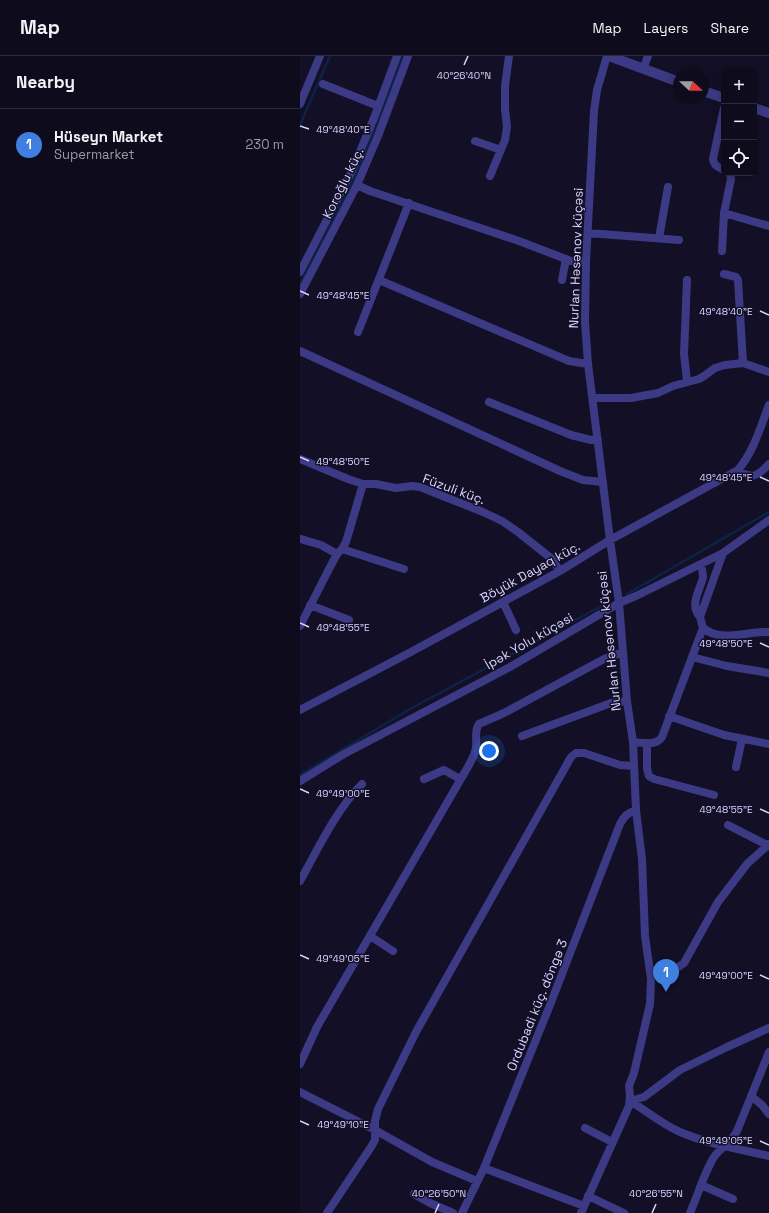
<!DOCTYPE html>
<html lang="en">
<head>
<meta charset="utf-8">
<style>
  :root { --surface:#0e0b1c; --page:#1c1929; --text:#f1f3f6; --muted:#9b9ba3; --line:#2e2b3b; --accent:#1a73e8 }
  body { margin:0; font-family:"Space Grotesk",sans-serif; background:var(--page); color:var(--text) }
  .controls { position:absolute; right:12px; top:12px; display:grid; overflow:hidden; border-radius:6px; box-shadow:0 2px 10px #0003 }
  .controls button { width:36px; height:36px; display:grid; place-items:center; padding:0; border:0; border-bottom:1px solid var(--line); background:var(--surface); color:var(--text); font:20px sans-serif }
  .compass { position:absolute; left:373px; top:12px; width:36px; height:36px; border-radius:50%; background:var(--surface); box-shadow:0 2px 10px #0003; rotate:112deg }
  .you { position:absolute; left:189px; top:695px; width:14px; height:14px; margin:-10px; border:3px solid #fff; border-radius:50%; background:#1a73e8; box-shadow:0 0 0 6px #1a73e833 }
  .badge { display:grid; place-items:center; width:26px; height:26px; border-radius:50%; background:var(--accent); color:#fff; font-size:13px; font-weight:700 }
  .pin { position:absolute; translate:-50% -33px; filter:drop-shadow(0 1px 2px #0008) }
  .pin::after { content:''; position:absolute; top:21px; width:14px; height:12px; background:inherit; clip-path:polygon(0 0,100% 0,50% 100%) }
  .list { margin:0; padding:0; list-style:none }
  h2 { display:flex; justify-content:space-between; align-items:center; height:52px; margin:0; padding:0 16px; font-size:17px }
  h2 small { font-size:13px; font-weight:400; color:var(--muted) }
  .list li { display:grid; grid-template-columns:26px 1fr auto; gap:12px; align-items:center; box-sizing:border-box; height:72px; padding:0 16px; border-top:1px solid var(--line) }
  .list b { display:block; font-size:15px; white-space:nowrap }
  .list p { margin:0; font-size:13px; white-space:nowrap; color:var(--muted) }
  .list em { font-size:13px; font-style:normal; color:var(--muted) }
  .icon { flex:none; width:22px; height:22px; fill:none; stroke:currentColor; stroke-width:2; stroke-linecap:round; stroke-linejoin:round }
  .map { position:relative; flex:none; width:469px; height:1157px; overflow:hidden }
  header { display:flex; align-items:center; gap:24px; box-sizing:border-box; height:56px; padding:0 20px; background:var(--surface); border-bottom:1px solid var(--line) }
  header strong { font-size:19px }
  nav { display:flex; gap:22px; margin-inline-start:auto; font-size:14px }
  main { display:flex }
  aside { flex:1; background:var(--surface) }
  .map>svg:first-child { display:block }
</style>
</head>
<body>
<header>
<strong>Map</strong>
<nav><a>Map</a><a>Layers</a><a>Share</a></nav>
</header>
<main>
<aside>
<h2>Nearby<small></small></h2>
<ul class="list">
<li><span class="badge" style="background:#3f7fe0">1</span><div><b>Hüseyn Market</b><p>Supermarket</p></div><em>230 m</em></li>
</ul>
</aside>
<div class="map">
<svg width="469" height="1157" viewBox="0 0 469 1157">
  <rect width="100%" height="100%" fill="#130f26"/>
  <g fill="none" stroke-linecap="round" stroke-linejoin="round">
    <!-- stream -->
    <path stroke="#0c2248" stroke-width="2.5" d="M 0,69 L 30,0
      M 0,228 L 50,132 L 77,69 L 102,0
      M 327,538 L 469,456
      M 0,719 L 110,653 L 309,546"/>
    <!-- minor -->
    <path stroke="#3d3a85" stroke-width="8" d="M 343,13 L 348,0
      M 23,28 L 78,50
      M 0,48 L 20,0
      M 424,52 L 413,103 C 414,110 418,111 424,114
      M 175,85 L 201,94
      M 190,120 L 205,84 L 207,71 L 205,53 L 205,30 L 209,0
      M 57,129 L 70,135 L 219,185 L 271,205 L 286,206
      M 424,157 L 469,170
      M 288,177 L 379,184
      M 359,182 L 368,131
      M 422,195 L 424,157 L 431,123 L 430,117
      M 0,216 L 51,117 L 74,62 L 97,0
      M 424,218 L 436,221 L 438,224 L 443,307
      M 79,224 L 269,305 L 288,308
      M 262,224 L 266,203
      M 0,238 L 57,129 L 78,80 L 108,0
      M 58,276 L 109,147
      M 0,295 L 260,415 L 283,424 L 303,426
      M 387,325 L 384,298 L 387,224
      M 293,342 L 331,342 L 358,337 L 373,330 L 399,323 L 404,320 L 415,312 L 425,309 L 443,307 L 469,316
      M 189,346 L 271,379 L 291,384 L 298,384
      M 0,403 L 48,423 L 63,428 L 76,428 L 96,432 L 112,430 L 120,431 L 183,456 L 202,465 L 218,476 L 252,503 L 260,515
      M 438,414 C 452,424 458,420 469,408
      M 1,483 L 21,489 L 37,498
      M 42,493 L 104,513
      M 203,546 L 216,574
      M 10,549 L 49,564
      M 400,561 C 389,548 400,535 403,521 C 403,517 402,513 401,509
      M 0,570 L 29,513 L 37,498 L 42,493 L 46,486 L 63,428
      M 403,572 C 422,587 447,575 469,576
      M 392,601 L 427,610 L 469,617
      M 0,654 L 109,597 L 260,515 L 310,484 L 438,414 C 454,395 460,372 469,349
      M 369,660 L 424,679 L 469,688
      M 222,680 L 311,647 L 327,645
      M 333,686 C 344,687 356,690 362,681 L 403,572 L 400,561 L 423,497
      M 347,687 L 347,713 L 349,720 L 354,723 L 414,739
      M 176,692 L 191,700
      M 436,711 L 442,683
      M 124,723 L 144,714 L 160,723
      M 0,725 L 44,698 L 210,611 L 319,547 L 336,540 L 423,497 L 469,464
      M 428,769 L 469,790
      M 0,825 C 18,793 36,754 62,728
      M 70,880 L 93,895
      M 351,915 L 377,912 L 384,907 L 418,846 L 447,808 L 469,788
      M 0,1008 L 17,971 L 169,709 C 172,703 176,697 176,690 C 177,683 174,675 179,668 L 204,657 L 304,603 L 323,596
      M 0,1036 L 75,1074 L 132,1106 L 177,1125
      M 451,1040 L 462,1049 L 469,1058
      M 330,1045 L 344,1041 L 380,1014 L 427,991 L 469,972
      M 330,1045 C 347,1055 361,1068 380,1076 C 408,1088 439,1093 469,1100
      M 285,1072 L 312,1086
      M 184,1112 L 284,1150
      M 401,1129 L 433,1143
      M 114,1138 L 130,1147 L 153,1157
      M 288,1140 L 324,1157
      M 27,1157 L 71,1091 L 75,1084 L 75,1065 L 78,1053 L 116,976 L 271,701 L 276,697 L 284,697 L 320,709 L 334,710
      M 162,1157 L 184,1112 L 250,949 L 320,768 C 324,760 328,757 336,754
      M 281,1157 L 329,1050 L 330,1040 L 329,1030 L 334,1017 L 350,948 L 351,923 L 345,880 L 342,803 L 336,754 L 333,686 L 327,645 L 319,547 L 310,484 L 288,308 L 285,266 L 286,206 L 294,55 L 297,34 L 307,0
      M 390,1157 C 397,1141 405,1115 414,1101 C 421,1091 431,1087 437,1075 L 469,996"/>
    <!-- tertiary -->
    <path stroke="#3d3a85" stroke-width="10" d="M 309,0 L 379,26
      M 403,35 L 424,42
      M 454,52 L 469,57"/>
  </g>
  <!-- ticks -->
  <path fill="none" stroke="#d9d4ff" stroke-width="1.5" d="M 164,9 L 168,0M 0,70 L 9,73M 0,235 L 9,239M 460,255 L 469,259M 0,401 L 9,405M 460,421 L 469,425M 0,567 L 9,571M 460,587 L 469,591M 0,733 L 9,737M 460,753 L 469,757M 0,899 L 9,903M 460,919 L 469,923M 0,1065 L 9,1069M 460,1085 L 469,1089M 135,1157 L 139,1148M 352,1157 L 356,1148"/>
  <g text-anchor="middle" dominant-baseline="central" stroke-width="3" stroke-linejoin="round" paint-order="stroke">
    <!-- street labels -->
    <g font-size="13" fill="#d9d4ff" stroke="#130f26">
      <text transform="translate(43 127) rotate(-64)">Koroğlu küç.</text>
      <text transform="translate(276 202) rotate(-88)">Nurlan Həsənov küçəsi</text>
      <text transform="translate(154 433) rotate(20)">Füzuli küç.</text>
      <text transform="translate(230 516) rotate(-29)">Böyük Dayaq küç.</text>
      <text transform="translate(229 585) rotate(-30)">İpək Yolu küçəsi</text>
      <text transform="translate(309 585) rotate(-96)">Nurlan Həsənov küçəsi</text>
      <text transform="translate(237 949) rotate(-68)">Ordubadi küç. döngə 3</text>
    </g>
  </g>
  <g font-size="10" text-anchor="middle" fill="#d9d4ff" stroke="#130f26" stroke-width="3" stroke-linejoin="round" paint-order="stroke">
    <text x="164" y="23">40°26'40"N</text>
    <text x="43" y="77">49°48'40"E</text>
    <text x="43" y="243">49°48'45"E</text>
    <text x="426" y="259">49°48'40"E</text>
    <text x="43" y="409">49°48'50"E</text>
    <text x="426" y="425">49°48'45"E</text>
    <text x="43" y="575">49°48'55"E</text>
    <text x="426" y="591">49°48'50"E</text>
    <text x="43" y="741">49°49'00"E</text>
    <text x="426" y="757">49°48'55"E</text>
    <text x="43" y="906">49°49'05"E</text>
    <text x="426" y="923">49°49'00"E</text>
    <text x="43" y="1072">49°49'10"E</text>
    <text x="426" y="1088">49°49'05"E</text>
    <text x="139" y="1141">40°26'50"N</text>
    <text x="356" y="1141">40°26'55"N</text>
  </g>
</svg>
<div class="controls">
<button>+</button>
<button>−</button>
<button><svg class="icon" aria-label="locate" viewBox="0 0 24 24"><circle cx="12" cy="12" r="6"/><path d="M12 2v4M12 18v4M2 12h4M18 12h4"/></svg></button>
</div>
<svg class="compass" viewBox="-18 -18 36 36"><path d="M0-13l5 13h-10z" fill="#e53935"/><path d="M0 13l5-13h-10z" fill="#9b9ba3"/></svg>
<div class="you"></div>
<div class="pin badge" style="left:366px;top:936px;background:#3f7fe0">1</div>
</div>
</main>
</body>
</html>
